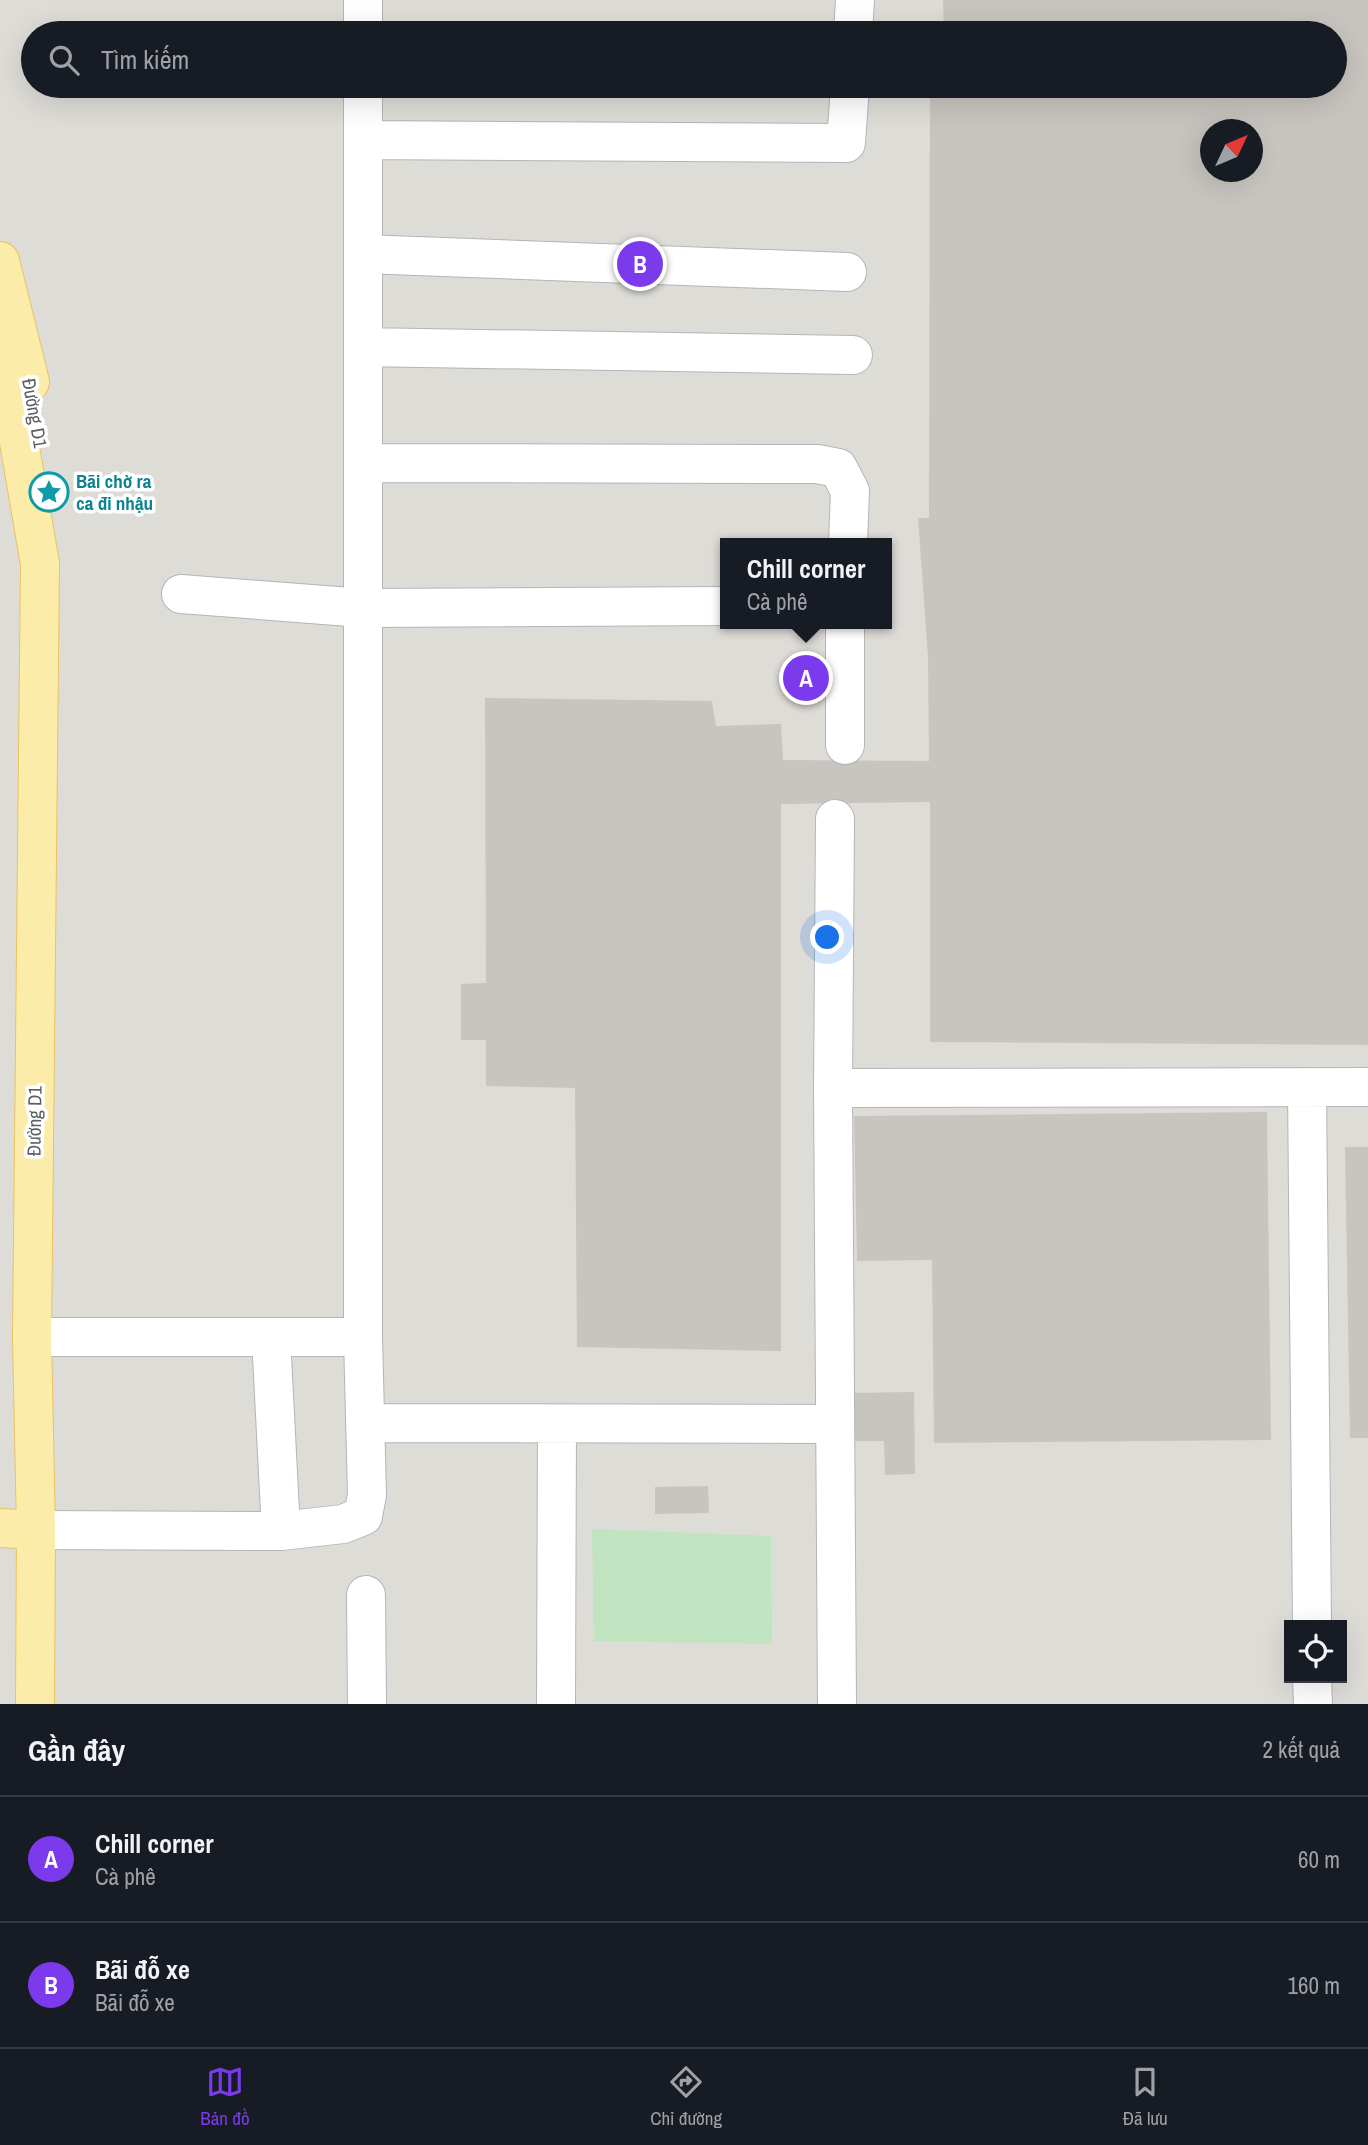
<!DOCTYPE html>
<html lang="vi">
<head>
<meta charset="utf-8">
<style>
  :root { --surface:#171b24; --page:#242831; --text:#f1f3f6; --muted:#9ea1a6; --line:#363941; --accent:#7c3aed }
  body { margin:0; font-family:"Archivo Narrow",sans-serif; background:var(--page); color:var(--text) }
  .controls { position:absolute; right:21px; bottom:21px; display:grid; overflow:hidden; border-radius:0px; box-shadow:0 7px 28px #0002 }
  .controls button { width:63px; height:63px; display:grid; place-items:center; padding:0; border:0; border-bottom:2px solid var(--line); background:var(--surface); color:var(--text); font:35px sans-serif }
  .compass { position:absolute; left:1200px; top:119px; width:63px; height:63px; border-radius:50%; background:var(--surface); box-shadow:0 7px 28px #0002; rotate:46deg }
  .you { position:absolute; left:828px; top:938px; width:24px; height:24px; margin:-18px; border:5px solid #fff; border-radius:50%; background:#1a73e8; box-shadow:0 0 0 10px #1a73e833 }
  .badge { display:grid; place-items:center; width:46px; height:46px; border-radius:50%; background:var(--accent); color:#fff; font-size:23px; font-weight:700 }
  .pin { position:absolute; translate:-50% -50%; border:4px solid #fff; box-shadow:0 2px 7px #0006 }
  .popup { position:absolute; left:720px; top:538px; width:172px; height:91px; box-sizing:border-box; display:grid; place-content:center; border-radius:0px; background:var(--surface); filter:drop-shadow(0 2px 5px #0005); font-size:23px; white-space:nowrap; color:var(--muted) }
  .popup b { font-size:26px; color:var(--text) }
  .popup::after { content:''; position:absolute; left:50%; top:100%; margin-left:-14px; border:14px solid transparent; border-top-color:var(--surface) }
  .list { margin:0; padding:0; list-style:none }
  h2 { display:flex; justify-content:space-between; align-items:center; height:91px; margin:0; padding:0 28px; font-size:30px }
  h2 small { font-size:23px; font-weight:400; color:var(--muted) }
  .list li { display:grid; grid-template-columns:46px 1fr auto; gap:21px; align-items:center; box-sizing:border-box; height:126px; padding:0 28px; border-top:2px solid var(--line) }
  .list b { display:block; font-size:26px; white-space:nowrap }
  .list p { margin:0; font-size:23px; white-space:nowrap; color:var(--muted) }
  .list em { font-size:23px; font-style:normal; color:var(--muted) }
  .icon { flex:none; width:38px; height:38px; fill:none; stroke:currentColor; stroke-width:2; stroke-linecap:round; stroke-linejoin:round }
  .map { position:relative; flex:none; width:1368px; height:1704px; overflow:hidden }
  .search { position:absolute; background:var(--surface); box-shadow:0 7px 28px #0002; left:21px; right:21px; top:21px; height:77px; display:flex; align-items:center; gap:18px; box-sizing:border-box; padding:0 24px; border-radius:38px; color:var(--muted); font-size:26px }
  .sheet { height:343px; background:var(--surface) }
  nav { display:flex; justify-content:space-around; align-items:center; box-sizing:border-box; height:98px; border-top:2px solid var(--line); background:var(--surface); font-size:19px; color:var(--muted) }
  nav a { display:grid; justify-items:center; gap:4px }
  nav .on { color:var(--accent) }
  .map>svg:first-child { display:block }
</style>
</head>
<body>
<div class="map">
<svg width="1368" height="1704" viewBox="0 0 1368 1704">
  <rect width="100%" height="100%" fill="#edeae2"/>
  <!-- industrial -->
  <path fill="#dedcd7" fill-rule="evenodd" d="M 0,0 L 1368,0 L 1368,1704 L 0,1704 ZM 33,33 L 1335,33 L 1335,86 L 33,86 ZM 1210,130 L 1252,130 L 1252,172 L 1210,172 ZM 726,543 L 886,543 L 886,624 L 726,624 ZM 1289,1625 L 1342,1625 L 1342,1678 L 1289,1678 Z"/>
  <!-- green -->
  <path fill="#c0e4c0" d="M 592,1529 L 771,1536 L 772,1644 L 594,1641 Z"/>
  <!-- building -->
  <path fill="#c8c5c0" fill-rule="evenodd" d="M 943,0 L 1368,0 L 1368,1045 L 930,1042 L 930,802 L 781,804 L 781,1351 L 577,1347 L 575,1088 L 486,1086 L 486,1040 L 461,1040 L 461,984 L 486,983 L 485,698 L 712,701 L 716,726 L 781,724 L 783,760 L 929,761 L 928,657 L 918,518 L 929,518 L 930,86 L 1335,86 L 1335,33 L 944,33 ZM 1210,130 L 1252,130 L 1252,172 L 1210,172 Z
    M 1267,1112 L 1271,1440 L 934,1443 L 932,1260 L 857,1261 L 854,1116 Z
    M 1345,1147 L 1368,1147 L 1368,1438 L 1350,1438 Z
    M 914,1392 L 915,1474 L 885,1475 L 884,1441 L 851,1441 L 851,1393 Z
    M 708,1486 L 709,1513 L 655,1514 L 655,1487 Z"/>
  <g fill="none" stroke-linecap="round" stroke-linejoin="round">
    <!-- minor casing -->
    <g stroke="#b3b5b9" stroke-width="40">
      <path id="minor" d="M 363,33 L 363,0
        M 853,33 L 855,0
        M 363,140 L 846,143 L 850,86
        M 363,254 L 847,272
        M 363,347 L 853,355
        M 363,463 L 817,464 L 838,468 L 850,491 L 848,543
        M 181,594 L 363,608 L 726,606
        M 845,624 L 845,745
        M 835,819 L 833,1088 L 837,1704
        M 1307,1087 L 1312,1625
        M 833,1088 L 1368,1087
        M 32,1337 L 363,1337
        M 271,1337 L 281,1531
        M 365,1423 L 835,1424
        M 36,1530 L 281,1531 L 343,1524 L 363,1516 L 367,1495 L 363,1337 L 363,86
        M 366,1595 L 367,1704
        M 1312,1678 L 1313,1704
        M 556,1704 L 557,1424"/>
    </g>
    <!-- major casing -->
    <g stroke="#ebc25e" stroke-width="40">
      <path id="major" d="M 0,261 L 30,382
        M 0,352 L 16,424 L 40,564 L 32,1337 L 36,1530 L 35,1704
        M 0,1528 L 36,1530"/>
    </g>
    <!-- minor -->
    <use href="#minor" stroke="#fff" stroke-width="38"/>
    <!-- major -->
    <use href="#major" stroke="#fbeda9" stroke-width="38"/>
  </g>
  <!-- icons -->
  <defs>
    <g id="sight-ring" transform="scale(2.0125)"><circle r="9.5" fill="#fff" stroke="#0f9aa8" stroke-width="1.5"/><path d="M0-6L1.8-2.2L6-1.7L2.9 1.2L3.7 5.4L0 3.3L-3.7 5.4L-2.9 1.2L-6-1.7L-1.8-2.2Z" fill="#0f9aa8"/></g>
  </defs>
  <g fill-rule="evenodd">
    <use href="#sight-ring" x="49" y="492"/>
  </g>
  <g text-anchor="middle" dominant-baseline="central" stroke-width="7" stroke-linejoin="round" paint-order="stroke">
    <!-- street labels -->
    <g font-size="19" fill="#5b5e63" stroke="#fff">
      <text transform="translate(35 413) rotate(80)">Đường D1</text>
      <text transform="translate(34 1121) rotate(-89)">Đường D1</text>
    </g>
    <!-- culture labels -->
    <g font-size="19" font-weight="bold" fill="#0d838f" stroke="#fff" text-anchor="start">
      <text x="76" y="481">Bãi chờ ra<tspan x="76" dy="22">ca đi nhậu</tspan></text>
    </g>
  </g>
</svg>
<div class="controls">
<button><svg class="icon" aria-label="locate" viewBox="0 0 24 24"><circle cx="12" cy="12" r="6"/><path d="M12 2v4M12 18v4M2 12h4M18 12h4"/></svg></button>
</div>
<svg class="compass" viewBox="-18 -18 36 36"><path d="M0-13l5 13h-10z" fill="#e53935"/><path d="M0 13l5-13h-10z" fill="#9ea1a6"/></svg>
<div class="you"></div>
<div class="pin badge" style="left:806px;top:678px">A</div>
<div class="popup"><b>Chill corner</b>Cà phê</div>
<div class="pin badge" style="left:640px;top:264px">B</div>
<div class="search"><svg class="icon" aria-label="search" viewBox="0 0 24 24"><circle cx="10" cy="10" r="6"/><path d="M15 15l6 6"/></svg>Tìm kiếm</div>
</div>
<section class="sheet">
<h2>Gần đây<small>2 kết quả</small></h2>
<ul class="list">
<li><span class="badge">A</span><div><b>Chill corner</b><p>Cà phê</p></div><em>60 m</em></li>
<li><span class="badge">B</span><div><b>Bãi đỗ xe</b><p>Bãi đỗ xe</p></div><em>160 m</em></li>
</ul>
</section>
<nav>
<a class="on"><svg class="icon" aria-label="map" viewBox="0 0 24 24"><path d="M3 6l6-2 6 2 6-2v14l-6 2-6-2-6 2zM9 4v14M15 6v14"/></svg>Bản đồ</a>
<a><svg class="icon" aria-label="directions" viewBox="0 0 24 24"><path d="M12 3l9 9-9 9-9-9zM9 14v-3h6M13 9l2 2-2 2"/></svg>Chỉ đường</a>
<a><svg class="icon" aria-label="saved" viewBox="0 0 24 24"><path d="M7 4h10v16l-5-4-5 4z"/></svg>Đã lưu</a>
</nav>
</body>
</html>
